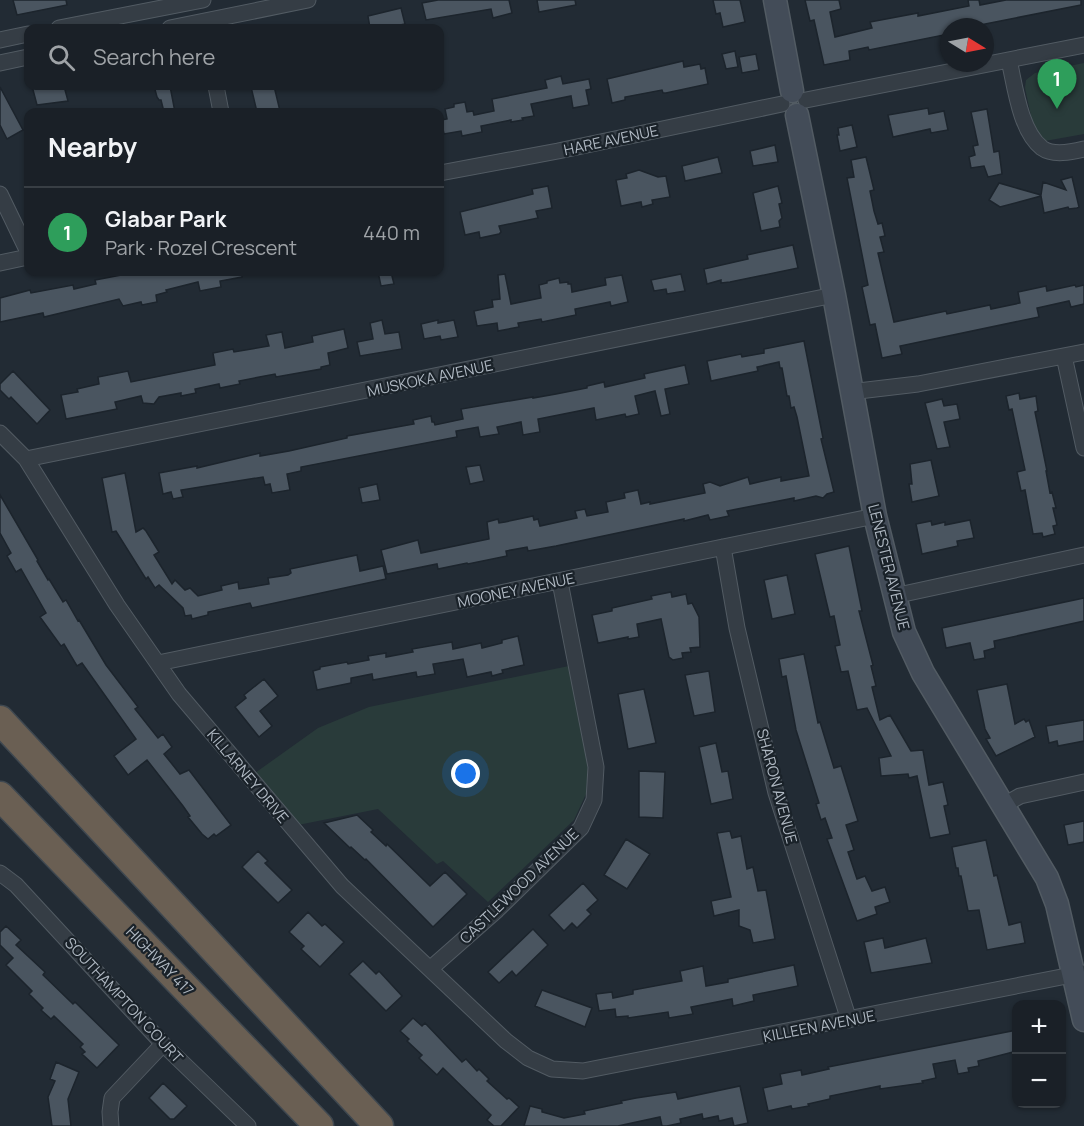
<!DOCTYPE html>
<html lang="en">
<head>
<meta charset="utf-8">
<style>
  :root { --surface:#1a2027; --page:#272d33; --text:#f1f3f6; --muted:#9fa3a7; --line:#383e44; --accent:#8c9099 }
  body { margin:0; font-family:Manrope,sans-serif; background:var(--page); color:var(--text) }
  .controls { position:absolute; right:18px; bottom:18px; display:grid; overflow:hidden; border-radius:12px; box-shadow:0 2px 4px #0004 }
  .controls button { width:54px; height:54px; display:grid; place-items:center; padding:0; border:0; border-bottom:2px solid var(--line); background:var(--surface); color:var(--text); font:30px sans-serif }
  .compass { position:absolute; left:940px; top:18px; width:54px; height:54px; border-radius:50%; background:var(--surface); box-shadow:0 2px 4px #0004; rotate:100deg }
  .you { position:absolute; left:466px; top:774px; width:21px; height:21px; margin:-15px; border:4px solid #fff; border-radius:50%; background:#1a73e8; box-shadow:0 0 0 9px #1a73e833 }
  .badge { display:grid; place-items:center; width:39px; height:39px; border-radius:50%; background:var(--accent); color:#fff; font-size:20px; font-weight:700 }
  .pin { position:absolute; translate:-50% -50px; filter:drop-shadow(0 2px 3px #0008) }
  .pin::after { content:''; position:absolute; top:32px; width:21px; height:18px; background:inherit; clip-path:polygon(0 0,100% 0,50% 100%) }
  .list { margin:0; padding:0; list-style:none }
  h2 { display:flex; justify-content:space-between; align-items:center; height:78px; margin:0; padding:0 24px; font-size:26px }
  h2 small { font-size:20px; font-weight:400; color:var(--muted) }
  .list li { display:grid; grid-template-columns:39px 1fr auto; gap:18px; align-items:center; box-sizing:border-box; height:90px; padding:0 24px; border-top:2px solid var(--line) }
  .list b { display:block; font-size:22px; white-space:nowrap }
  .list p { margin:0; font-size:20px; white-space:nowrap; color:var(--muted) }
  .list em { font-size:20px; font-style:normal; color:var(--muted) }
  .icon { flex:none; width:33px; height:33px; fill:none; stroke:currentColor; stroke-width:2; stroke-linecap:round; stroke-linejoin:round }
  .map { position:relative; flex:none; width:1084px; height:1126px; overflow:hidden }
  .search { position:absolute; background:var(--surface); box-shadow:0 2px 4px #0004; left:24px; top:24px; width:420px; height:66px; display:flex; align-items:center; gap:15px; box-sizing:border-box; padding:0 21px; border-radius:12px; color:var(--muted); font-size:22px }
  .panel { position:absolute; background:var(--surface); box-shadow:0 2px 4px #0004; left:24px; top:108px; width:420px; height:168px; border-radius:12px }
  .map>svg:first-child { display:block }
</style>
</head>
<body>
<div class="map">
<svg width="1084" height="1126" viewBox="0 0 1084 1126">
  <rect width="100%" height="100%" fill="#222b34"/>
  <!-- green -->
  <path fill="#293b3a" d="M 1084,63 L 1084,134 L 1045,141 L 1034,130 L 1025,88 L 1026,80 L 1035,73 Z
    M 569,666 L 588,768 L 586,794 L 574,820 L 488,902 L 443,861 L 437,864 L 378,809 L 298,825 L 255,773 L 318,728 L 369,707 Z"/>
  <!-- building -->
  <path fill="#4a5560" stroke="#1c242c" stroke-width="1.5" d="M 13,0 L 66,0 L 67,5 L 17,15 Z
    M 438,0 L 509,0 L 512,13 L 493,18 L 491,9 L 426,20 L 422,3 Z
    M 537,0 L 575,0 L 576,5 L 539,12 Z
    M 713,0 L 740,0 L 745,22 L 723,27 L 720,13 L 716,14 Z
    M 805,0 L 839,0 L 841,9 L 830,12 L 835,37 L 872,28 L 870,22 L 918,13 L 918,16 L 969,6 L 968,0 L 979,0 L 980,5 L 1006,0 L 1081,0 L 1081,5 L 970,27 L 949,27 L 949,34 L 869,50 L 868,47 L 849,51 L 850,60 L 824,65 L 814,20 L 810,21 Z
    M 401,8 L 405,24 L 390,27 L 390,28 L 370,28 L 368,16 Z
    M 735,51 L 738,67 L 726,69 L 722,54 Z
    M 756,54 L 759,70 L 742,73 L 739,57 Z
    M 683,61 L 684,67 L 700,64 L 701,69 L 705,68 L 708,84 L 666,93 L 663,93 L 662,90 L 625,97 L 625,100 L 612,103 L 607,79 Z
    M 561,76 L 563,84 L 589,79 L 591,89 L 586,90 L 589,105 L 573,108 L 571,96 L 531,104 L 534,116 L 522,118 L 523,120 L 511,122 L 511,120 L 481,126 L 482,132 L 462,136 L 461,131 L 444,134 L 441,120 L 447,119 L 445,109 L 454,107 L 454,104 L 465,102 L 467,112 L 473,111 L 474,115 L 494,111 L 492,99 L 547,88 L 545,80 Z
    M 32,86 L 64,86 L 68,101 L 37,105 Z
    M 154,86 L 170,86 L 175,112 L 164,112 L 161,100 L 159,100 L 157,97 Z
    M 258,86 L 274,86 L 280,111 L 257,112 L 251,87 Z
    M 0,87 L 23,130 L 7,139 L 0,125 Z
    M 928,108 L 929,114 L 944,111 L 948,130 L 931,133 L 930,129 L 893,137 L 888,115 Z
    M 987,109 L 994,152 L 999,151 L 1002,174 L 988,177 L 984,166 L 971,168 L 969,157 L 975,155 L 973,146 L 978,145 L 971,112 Z
    M 852,125 L 857,147 L 840,151 L 837,135 L 839,135 L 838,128 Z
    M 775,145 L 778,162 L 753,166 L 750,151 Z
    M 718,157 L 722,173 L 685,181 L 682,166 Z
    M 866,157 L 874,190 L 870,191 L 874,211 L 878,224 L 882,223 L 885,236 L 880,237 L 884,252 L 878,253 L 894,322 L 946,311 L 947,314 L 990,305 L 991,309 L 1020,303 L 1018,292 L 1046,286 L 1047,291 L 1075,285 L 1076,287 L 1084,285 L 1084,304 L 1071,307 L 1069,301 L 1037,308 L 1039,317 L 900,346 L 902,354 L 882,358 L 875,324 L 870,325 L 862,287 L 868,285 L 847,178 L 854,177 L 851,160 Z
    M 639,170 L 658,177 L 666,176 L 670,197 L 652,200 L 653,204 L 642,207 L 641,202 L 621,206 L 616,180 L 627,178 L 626,174 Z
    M 1072,177 L 1079,207 L 1077,208 L 1069,209 L 1068,207 L 1044,213 L 1041,196 L 1000,207 L 989,200 L 999,183 L 1041,195 L 1043,182 L 1066,190 L 1061,180 Z
    M 548,186 L 552,208 L 536,211 L 538,218 L 499,226 L 501,232 L 499,234 L 480,238 L 479,232 L 465,235 L 460,212 L 533,194 L 532,189 Z
    M 778,186 L 782,203 L 779,204 L 782,218 L 779,221 L 780,227 L 761,231 L 753,193 Z
    M 793,245 L 798,268 L 730,282 L 721,283 L 721,280 L 707,284 L 704,269 L 748,259 L 747,255 Z
    M 137,272 L 139,275 L 159,272 L 242,272 L 242,277 L 220,281 L 221,287 L 200,291 L 198,282 L 166,290 L 167,292 L 156,295 L 157,302 L 142,305 L 141,302 L 123,306 L 119,299 L 44,317 L 43,313 L 0,322 L 0,298 L 30,290 L 31,293 L 73,285 L 74,289 L 96,284 L 95,280 Z
    M 378,272 L 391,272 L 394,284 L 381,286 Z
    M 505,274 L 511,304 L 541,298 L 539,285 L 547,283 L 547,281 L 559,278 L 560,283 L 568,282 L 568,284 L 571,284 L 572,292 L 606,285 L 605,278 L 622,275 L 628,302 L 611,306 L 610,302 L 575,309 L 576,315 L 542,322 L 541,319 L 518,323 L 519,327 L 498,331 L 497,323 L 477,326 L 474,311 L 493,307 L 492,300 L 500,299 L 498,275 Z
    M 681,274 L 685,291 L 667,294 L 666,289 L 654,291 L 651,280 Z
    M 382,320 L 385,334 L 399,332 L 402,349 L 360,356 L 357,342 L 373,339 L 370,323 Z
    M 438,320 L 438,323 L 454,320 L 458,337 L 441,340 L 440,336 L 424,339 L 421,324 Z
    M 344,329 L 348,348 L 328,353 L 330,365 L 321,367 L 321,369 L 276,377 L 275,374 L 239,381 L 240,384 L 220,388 L 219,384 L 195,389 L 196,393 L 181,396 L 181,393 L 159,397 L 154,404 L 143,403 L 141,396 L 115,402 L 117,409 L 66,419 L 61,395 L 78,392 L 77,389 L 99,384 L 98,377 L 128,371 L 131,382 L 215,365 L 213,353 L 233,349 L 234,352 L 269,346 L 266,335 L 282,332 L 285,348 L 313,342 L 312,336 Z
    M 804,341 L 823,438 L 821,439 L 834,492 L 827,494 L 823,498 L 816,496 L 794,501 L 794,498 L 727,511 L 729,516 L 710,520 L 708,515 L 684,521 L 684,519 L 556,546 L 528,551 L 527,547 L 506,551 L 507,556 L 468,564 L 467,563 L 438,569 L 437,564 L 387,574 L 381,550 L 418,540 L 421,553 L 489,539 L 487,522 L 498,519 L 499,523 L 505,522 L 533,516 L 534,520 L 538,519 L 540,526 L 577,518 L 575,511 L 585,509 L 587,516 L 608,512 L 606,502 L 625,498 L 624,493 L 638,490 L 641,504 L 650,502 L 650,504 L 705,493 L 703,484 L 710,482 L 720,486 L 748,477 L 750,484 L 781,477 L 781,481 L 809,476 L 797,417 L 794,407 L 791,408 L 789,396 L 787,396 L 782,368 L 780,368 L 779,362 L 757,367 L 758,371 L 711,381 L 707,361 L 741,354 L 742,357 L 764,353 L 764,349 Z
    M 685,365 L 689,384 L 665,389 L 670,414 L 661,416 L 655,391 L 635,396 L 639,414 L 626,417 L 625,414 L 596,420 L 594,408 L 538,419 L 540,432 L 523,435 L 521,422 L 497,427 L 499,434 L 480,437 L 478,427 L 456,431 L 457,437 L 301,467 L 301,471 L 287,474 L 290,490 L 272,493 L 270,484 L 265,485 L 263,477 L 181,490 L 183,497 L 173,499 L 171,492 L 163,494 L 159,473 L 197,466 L 197,468 L 260,453 L 260,456 L 289,451 L 347,438 L 347,436 L 414,424 L 413,420 L 431,416 L 432,422 L 434,422 L 435,425 L 463,419 L 461,409 L 533,397 L 533,398 L 556,394 L 587,388 L 587,386 L 604,382 L 605,387 L 645,378 L 644,374 Z
    M 13,371 L 50,410 L 37,424 L 11,397 L 9,399 L 0,390 L 0,384 Z
    M 1019,393 L 1020,399 L 1036,396 L 1038,411 L 1035,412 L 1047,471 L 1046,471 L 1050,493 L 1052,492 L 1056,508 L 1053,508 L 1057,525 L 1053,526 L 1055,534 L 1043,537 L 1042,533 L 1033,534 L 1025,490 L 1021,491 L 1017,472 L 1025,470 L 1012,409 L 1009,410 L 1006,396 Z
    M 942,399 L 944,406 L 957,404 L 960,419 L 944,422 L 950,447 L 937,449 L 925,403 Z
    M 931,460 L 939,496 L 912,502 L 909,484 L 912,484 L 910,464 Z
    M 480,465 L 484,481 L 470,484 L 466,467 Z
    M 125,473 L 136,532 L 143,528 L 146,531 L 159,552 L 154,555 L 172,584 L 175,580 L 185,590 L 190,588 L 198,596 L 222,590 L 221,586 L 238,582 L 239,589 L 269,584 L 268,578 L 288,575 L 291,573 L 290,569 L 357,555 L 360,571 L 383,566 L 386,579 L 252,608 L 250,603 L 208,612 L 208,615 L 192,619 L 191,615 L 185,616 L 183,608 L 159,585 L 155,588 L 148,577 L 146,579 L 116,531 L 112,532 L 102,478 Z
    M 377,484 L 380,500 L 362,503 L 359,488 Z
    M 0,495 L 38,560 L 37,561 L 48,580 L 49,579 L 63,602 L 66,600 L 78,621 L 79,620 L 106,665 L 138,707 L 135,709 L 158,738 L 163,734 L 172,747 L 164,754 L 180,774 L 189,770 L 231,825 L 216,836 L 214,834 L 208,839 L 202,834 L 188,817 L 190,816 L 183,806 L 147,760 L 128,775 L 114,756 L 136,739 L 82,663 L 77,666 L 64,644 L 61,646 L 40,617 L 46,613 L 21,569 L 16,572 L 7,556 L 11,553 L 0,533 Z
    M 970,520 L 974,538 L 957,541 L 958,546 L 922,554 L 916,524 L 931,521 L 932,525 L 945,522 L 945,525 Z
    M 849,546 L 862,611 L 859,611 L 873,665 L 871,666 L 876,686 L 872,687 L 880,720 L 890,715 L 911,751 L 923,750 L 929,785 L 943,782 L 948,805 L 944,806 L 950,834 L 930,838 L 917,776 L 909,778 L 908,774 L 881,776 L 879,758 L 891,756 L 867,708 L 857,710 L 848,671 L 841,672 L 835,646 L 840,645 L 834,616 L 830,617 L 815,554 Z
    M 787,575 L 795,614 L 772,619 L 764,580 Z
    M 671,592 L 672,597 L 686,594 L 688,604 L 692,603 L 699,617 L 700,647 L 690,648 L 691,652 L 682,653 L 683,658 L 673,660 L 669,657 L 661,619 L 637,624 L 639,637 L 628,639 L 628,637 L 598,643 L 592,615 L 612,611 L 612,608 L 652,599 L 651,596 Z
    M 1084,598 L 1084,621 L 994,641 L 995,648 L 984,651 L 985,658 L 974,660 L 970,643 L 946,648 L 942,628 Z
    M 518,636 L 524,665 L 502,670 L 503,673 L 492,676 L 491,672 L 467,677 L 463,659 L 433,664 L 435,674 L 417,677 L 416,672 L 373,680 L 372,674 L 351,678 L 351,683 L 317,690 L 313,671 L 320,669 L 320,667 L 347,662 L 348,664 L 369,660 L 368,656 L 386,653 L 386,657 L 413,652 L 412,649 L 452,642 L 453,649 L 481,643 L 482,648 L 502,643 L 502,640 Z
    M 804,654 L 818,723 L 820,722 L 834,768 L 841,766 L 858,821 L 846,825 L 854,850 L 848,852 L 857,879 L 865,876 L 872,891 L 885,887 L 890,902 L 875,907 L 877,914 L 857,921 L 827,839 L 832,838 L 825,818 L 821,820 L 816,804 L 819,803 L 796,730 L 786,676 L 782,677 L 779,659 Z
    M 709,671 L 715,712 L 694,716 L 685,675 Z
    M 264,679 L 278,696 L 260,711 L 272,726 L 259,737 L 235,707 L 246,698 L 244,695 Z
    M 1007,684 L 1015,724 L 1024,719 L 1026,722 L 1029,720 L 1035,737 L 996,756 L 986,739 L 990,738 L 985,729 L 977,690 Z
    M 644,689 L 656,743 L 628,749 L 618,694 Z
    M 1084,720 L 1084,741 L 1058,746 L 1057,741 L 1049,743 L 1046,726 Z
    M 716,743 L 722,772 L 728,771 L 733,799 L 711,804 L 699,747 Z
    M 639,771 L 665,772 L 663,818 L 639,817 Z
    M 357,815 L 373,830 L 371,832 L 386,846 L 387,844 L 430,886 L 445,872 L 467,894 L 433,927 L 366,859 L 365,860 L 351,847 L 350,848 L 324,823 Z
    M 1084,821 L 1084,842 L 1068,845 L 1064,825 Z
    M 730,831 L 732,838 L 741,836 L 747,869 L 753,867 L 758,891 L 766,890 L 775,939 L 753,943 L 750,930 L 739,926 L 739,910 L 714,916 L 711,901 L 731,897 L 717,833 Z
    M 626,839 L 650,854 L 627,889 L 604,875 Z
    M 986,840 L 994,876 L 997,875 L 1009,925 L 1021,922 L 1025,943 L 987,950 L 979,910 L 968,911 L 961,876 L 959,876 L 958,868 L 956,868 L 952,847 Z
    M 258,851 L 268,861 L 265,863 L 292,890 L 278,903 L 242,867 Z
    M 583,883 L 598,900 L 587,910 L 591,914 L 577,928 L 572,923 L 564,931 L 549,915 Z
    M 308,912 L 322,926 L 325,924 L 344,942 L 320,967 L 301,949 L 304,946 L 289,932 Z
    M 6,926 L 21,940 L 16,945 L 45,972 L 43,975 L 73,1004 L 75,1002 L 119,1045 L 97,1068 L 82,1054 L 85,1052 L 80,1047 L 83,1044 L 54,1016 L 51,1019 L 41,1010 L 43,1008 L 29,994 L 32,991 L 6,965 L 13,958 L 0,945 L 0,932 Z
    M 533,929 L 548,945 L 516,976 L 512,971 L 499,983 L 488,972 Z
    M 883,938 L 885,948 L 926,938 L 932,963 L 871,973 L 864,942 Z
    M 363,961 L 376,974 L 379,971 L 402,996 L 386,1011 L 349,974 Z
    M 794,965 L 798,986 L 753,995 L 754,1001 L 733,1006 L 732,999 L 691,1007 L 693,1014 L 669,1018 L 668,1012 L 628,1018 L 628,1016 L 616,1017 L 615,1009 L 599,1011 L 596,994 L 612,992 L 613,998 L 633,994 L 633,990 L 682,981 L 680,971 L 703,966 L 706,986 L 728,982 L 728,979 Z
    M 542,990 L 592,1008 L 585,1027 L 535,1006 Z
    M 413,1018 L 422,1026 L 425,1023 L 462,1062 L 466,1059 L 477,1071 L 479,1069 L 489,1079 L 487,1081 L 507,1099 L 509,1098 L 519,1107 L 501,1126 L 494,1126 L 487,1120 L 491,1115 L 443,1068 L 437,1075 L 419,1058 L 422,1055 L 407,1041 L 409,1039 L 400,1031 Z
    M 1017,1030 L 1017,1051 L 978,1061 L 979,1066 L 968,1068 L 969,1072 L 958,1074 L 955,1060 L 933,1064 L 936,1078 L 922,1081 L 923,1083 L 880,1089 L 880,1086 L 830,1096 L 830,1099 L 808,1104 L 809,1106 L 792,1109 L 791,1106 L 768,1111 L 763,1088 L 782,1084 L 780,1074 L 801,1070 L 802,1075 L 829,1069 L 828,1067 Z
    M 56,1062 L 79,1072 L 68,1099 L 71,1126 L 52,1126 L 48,1097 L 55,1081 L 50,1079 Z
    M 163,1083 L 187,1106 L 174,1119 L 170,1119 L 149,1098 Z
    M 740,1086 L 748,1123 L 734,1126 L 732,1118 L 719,1121 L 718,1116 L 703,1119 L 702,1114 L 680,1119 L 681,1123 L 667,1126 L 662,1126 L 660,1117 L 618,1126 L 524,1126 L 530,1106 L 542,1109 L 542,1112 L 564,1118 L 585,1114 L 584,1111 L 622,1103 L 621,1101 L 636,1098 L 676,1092 L 678,1099 Z"/>
  <g fill="none" stroke-linecap="round" stroke-linejoin="round">
    <!-- street casing -->
    <g stroke="#525b63" stroke-width="17">
      <path id="street" d="M 59,28 L 203,0
        M 170,28 L 308,0
        M 0,40 L 28,34
        M 1009,60 C 1015,86 1020,131 1042,148 C 1053,156 1072,152 1084,149
        M 0,63 L 28,57
        M 216,86 L 221,112
        M 806,100 L 1084,45
        M 440,173 L 558,151 L 782,104
        M 0,194 L 28,252
        M 0,263 L 28,257
        M 1064,356 L 1084,448
        M 850,392 L 918,384 L 1084,352
        M 0,433 L 26,459 L 117,605 L 179,694 L 342,886 L 506,1041 L 528,1058 L 552,1069 L 583,1071 L 1082,973
        M 26,459 L 834,295
        M 723,547 L 737,628 L 776,793 L 849,1020
        M 894,596 L 1084,555
        M 158,663 L 875,516
        M 1004,805 L 1020,796 L 1084,782
        M 0,873 L 16,885 L 163,1044 L 248,1126
        M 430,969 L 497,910 L 581,828 L 594,800 L 596,767 L 560,582
        M 111,1126 L 110,1112 L 112,1098 L 163,1044"/>
    </g>
    <!-- secondary casing -->
    <g stroke="#525b63" stroke-width="25">
      <path id="secondary" d="M 775,0 L 792,91
        M 797,115 L 834,295 L 875,516 L 904,632 L 923,673 L 1047,878 L 1057,904 L 1084,1020"/>
    </g>
    <!-- highway casing -->
    <g stroke="#3f4850" stroke-width="31">
      <path id="highway" d="M 0,720 L 379,1126
        M 0,796 L 319,1126"/>
    </g>
    <!-- street -->
    <use href="#street" stroke="#353d45" stroke-width="15"/>
    <!-- secondary -->
    <use href="#secondary" stroke="#434c58" stroke-width="22"/>
    <!-- highway -->
    <use href="#highway" stroke="#6a5f53" stroke-width="28"/>
  </g>
  <g text-anchor="middle" dominant-baseline="central" stroke-width="4.5" stroke-linejoin="round" paint-order="stroke">
    <!-- street labels -->
    <g font-size="15" fill="#afb8c2" stroke="#1a2229">
      <text transform="translate(611 140) rotate(-12)">HARE AVENUE</text>
      <text transform="translate(430 378) rotate(-12)">MUSKOKA AVENUE</text>
      <text transform="translate(889 567) rotate(76)">LENESTER AVENUE</text>
      <text transform="translate(516 590) rotate(-12)">MOONEY AVENUE</text>
      <text transform="translate(248 776) rotate(50)">KILLARNEY DRIVE</text>
      <text transform="translate(777 786) rotate(75)">SHARON AVENUE</text>
      <text transform="translate(519 886) rotate(-44)">CASTLEWOOD AVENUE</text>
      <text transform="translate(160 961) rotate(46)">HIGHWAY 417</text>
      <text transform="translate(124 1000) rotate(47)">SOUTHAMPTON COURT</text>
      <text transform="translate(819 1026) rotate(-11)">KILLEEN AVENUE</text>
    </g>
  </g>
</svg>
<div class="controls">
<button>+</button>
<button>−</button>
</div>
<svg class="compass" viewBox="-18 -18 36 36"><path d="M0-13l5 13h-10z" fill="#e53935"/><path d="M0 13l5-13h-10z" fill="#9fa3a7"/></svg>
<div class="you"></div>
<div class="pin badge" style="left:1057px;top:109px;background:#2e9e5b">1</div>
<div class="search"><svg class="icon" aria-label="search" viewBox="0 0 24 24"><circle cx="10" cy="10" r="6"/><path d="M15 15l6 6"/></svg>Search here</div>
<section class="panel">
<h2>Nearby<small></small></h2>
<ul class="list">
<li><span class="badge" style="background:#2e9e5b">1</span><div><b>Glabar Park</b><p>Park · Rozel Crescent</p></div><em>440 m</em></li>
</ul>
</section>
</div>
</body>
</html>
